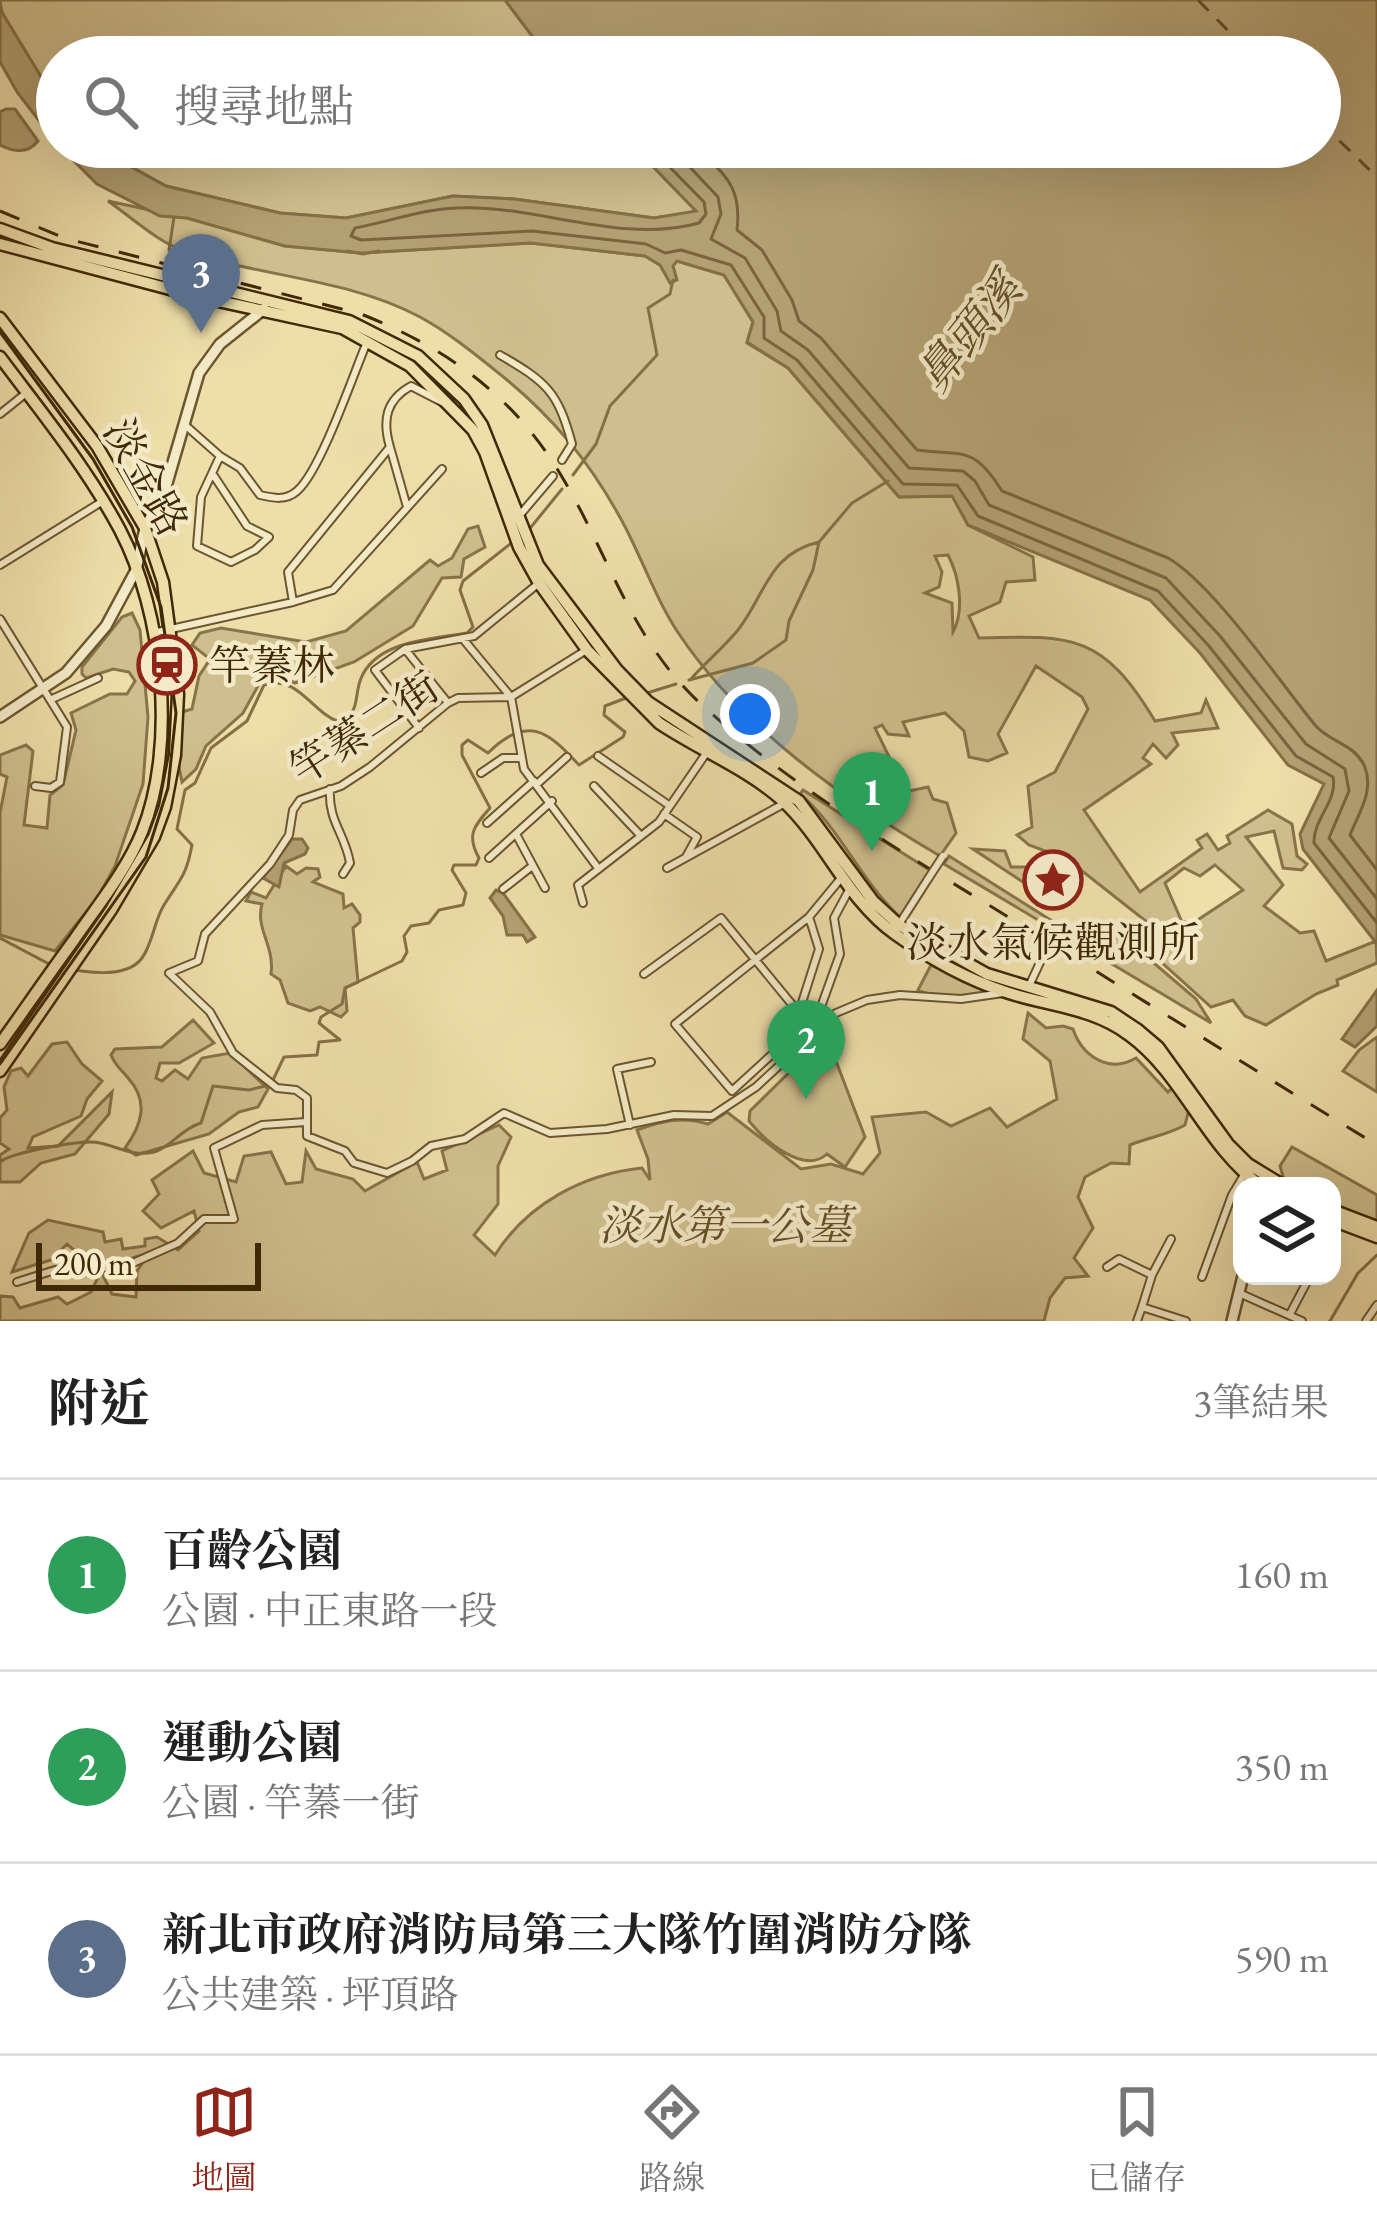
<!DOCTYPE html>
<html lang="zh-TW">
<head>
<meta charset="utf-8">
<style>
  :root { --surface:#fff; --page:#f2f2f2; --text:#222; --muted:#767676; --line:#e0e0e0; --accent:#8f2418 }
  body { margin:0; font-family:"EB Garamond","Noto Serif TC",serif; background:var(--page); color:var(--text) }
  .controls { position:absolute; right:36px; bottom:36px; display:grid; overflow:hidden; border-radius:24px; box-shadow:0 12px 48px #0002 }
  .controls button { width:108px; height:108px; display:grid; place-items:center; padding:0; border:0; border-bottom:3px solid var(--line); background:var(--surface); color:var(--text); font:60px sans-serif }
  .scale { position:absolute; left:36px; bottom:30px; width:225px; box-sizing:border-box; padding-left:12px; border:6px solid #402905; border-top:0; font-size:33px; line-height:42px; white-space:nowrap; color:#402905; -webkit-text-stroke:9px #f4eac8; paint-order:stroke }
  .you { position:absolute; left:750px; top:714px; width:42px; height:42px; margin:-30px; border:9px solid #fff; border-radius:50%; background:#1a73e8; box-shadow:0 0 0 18px #1a73e833 }
  .badge { display:grid; place-items:center; width:78px; height:78px; border-radius:50%; background:var(--accent); color:#fff; font-size:39px; font-weight:700 }
  .pin { position:absolute; translate:-50% -99px; filter:drop-shadow(0 3px 6px #0008) }
  .pin::after { content:''; position:absolute; top:63px; width:42px; height:36px; background:inherit; clip-path:polygon(0 0,100% 0,50% 100%) }
  .list { margin:0; padding:0; list-style:none }
  h2 { display:flex; justify-content:space-between; align-items:center; height:156px; margin:0; padding:0 48px; font-size:51px }
  h2 small { font-size:39px; font-weight:400; color:var(--muted) }
  .list li { display:grid; grid-template-columns:78px 1fr auto; gap:36px; align-items:center; box-sizing:border-box; height:192px; padding:0 48px; border-top:3px solid var(--line) }
  .list b { display:block; font-size:45px; white-space:nowrap }
  .list p { margin:0; font-size:39px; white-space:nowrap; color:var(--muted) }
  .list em { font-size:39px; font-style:normal; color:var(--muted) }
  .icon { flex:none; width:66px; height:66px; fill:none; stroke:currentColor; stroke-width:2; stroke-linecap:round; stroke-linejoin:round }
  .map { position:relative; flex:none; width:1377px; height:1321px; overflow:hidden }
  .search { position:absolute; background:var(--surface); box-shadow:0 12px 48px #0002; left:36px; right:36px; top:36px; height:132px; display:flex; align-items:center; gap:30px; box-sizing:border-box; padding:0 42px; border-radius:66px; color:var(--muted); font-size:45px }
  .sheet { height:732px; background:var(--surface) }
  nav { display:flex; justify-content:space-around; align-items:center; box-sizing:border-box; height:168px; border-top:3px solid var(--line); background:var(--surface); font-size:33px; color:var(--muted) }
  nav a { display:grid; justify-items:center; gap:6px }
  nav .on { color:var(--accent) }
  .map>svg:first-child { display:block }
</style>
</head>
<body>
<div class="map">
<svg width="1377" height="1321" viewBox="0 0 1377 1321">
  <rect width="100%" height="100%" fill="#eedeaa"/>
  <filter id="stains"><feTurbulence type="fractalNoise" baseFrequency=".00167" numOctaves="4"/><feColorMatrix values="0 0 0 0 .2 0 0 0 0 .09 0 0 0 0 .02 0 0 0 .5 -.17"/></filter>
  <radialGradient id="worn" r=".72"><stop offset=".6" stop-color="#630" stop-opacity="0"/><stop offset="1" stop-color="#630" stop-opacity=".3"/></radialGradient>
  <!-- green -->
  <path fill="#d0bf8e" stroke="#88744a" stroke-width="3" fill-rule="evenodd" d="M 0,0 L 505,0 L 548,57 L 57,57 L 57,103 C 38,78 2,31 0,0 Z
    M 95,147 L 634,147 L 697,212 L 654,218 L 514,199 L 453,196 L 346,218 L 280,213 L 166,186 Z
    M 108,201 L 187,218 L 285,246 L 361,253 L 531,243 L 645,256 L 660,265 L 673,265 L 677,261 L 724,275 L 753,322 L 747,343 L 788,368 L 899,497 L 953,496 L 968,525 L 1033,557 L 1035,580 L 1006,582 L 1000,602 L 969,616 L 979,638 C 1075,635 1103,635 1155,721 L 1201,713 L 1206,700 L 1218,728 L 1172,733 L 1178,745 L 1166,758 L 1153,744 L 1143,758 L 1151,764 L 1084,810 L 1140,892 L 1202,848 L 1197,840 L 1207,834 L 1218,850 L 1230,843 L 1227,836 L 1268,810 L 1292,824 L 1297,856 L 1307,864 L 1302,870 L 1283,868 L 1274,831 L 1246,837 L 1283,885 L 1264,906 L 1300,933 L 1314,931 L 1326,961 L 1376,941 L 1377,963 L 1337,980 L 1338,985 L 1316,994 L 1266,1025 L 1245,1016 L 1233,1000 L 1211,1007 L 1128,932 L 1147,922 L 1067,859 L 1029,845 L 1017,835 L 1032,827 L 1028,786 L 1055,772 L 1088,709 L 1082,697 L 1036,666 L 998,734 L 1007,753 L 988,761 L 969,757 L 964,731 L 945,713 L 903,722 L 909,736 L 888,734 L 882,725 L 875,728 L 894,767 L 881,788 L 890,795 L 928,787 L 933,799 L 947,803 L 956,833 L 940,856 C 843,799 743,729 679,634 C 656,600 642,558 622,521 C 590,462 553,417 501,375 C 476,355 448,332 420,317 C 347,278 261,277 184,251 C 158,242 131,217 108,201 ZM 948,555 C 959,576 965,610 953,632 L 952,603 L 925,593 L 939,587 L 942,572 L 935,556 ZM 1215,865 L 1243,890 L 1196,921 L 1182,922 L 1165,883 L 1184,868 L 1200,876 Z
    M 478,526 L 485,547 L 464,559 L 461,577 L 442,578 L 413,626 L 354,662 L 295,683 L 283,677 L 263,677 L 243,713 L 206,746 L 196,769 L 182,782 L 179,767 L 182,712 L 192,709 L 199,676 L 210,659 L 192,645 L 200,633 L 221,628 L 306,642 L 346,631 L 430,560 L 438,566 L 452,558 L 468,529 Z
    M 132,613 L 140,630 L 148,717 L 143,784 L 115,866 L 98,897 L 55,951 L 0,935 L 0,813 L 7,777 L 0,774 L 0,755 L 26,745 L 33,751 L 24,825 L 47,828 L 50,795 L 63,785 L 76,730 L 71,713 L 110,694 L 127,694 L 135,681 L 129,672 L 113,669 L 86,678 L 82,674 L 82,667 L 122,617 Z
    M 803,790 L 931,871 L 901,918 C 861,882 841,829 800,794 Z
    M 973,849 L 1005,851 L 1011,867 L 1035,867 L 1036,860 L 1049,855 L 1061,861 L 1065,875 L 1049,874 L 1038,892 Z
    M 949,856 L 1076,936 L 1082,931 L 1127,940 L 1196,999 L 1211,1023 L 944,864 Z
    M 286,866 L 297,874 L 306,868 L 318,869 L 320,877 L 313,882 L 343,894 L 344,908 L 352,904 L 360,915 L 360,922 L 353,928 L 358,982 L 345,988 L 347,1011 L 341,1017 L 320,1007 L 310,1011 L 288,1003 L 280,980 L 271,974 C 275,946 255,929 262,904 L 246,901 L 251,892 L 266,898 Z
    M 931,965 L 988,992 C 965,996 938,1000 918,990 Z
    M 1028,1013 L 1046,1028 L 1063,1026 L 1073,1029 C 1082,1056 1109,1074 1136,1058 L 1168,1092 L 1174,1086 L 1189,1109 L 1185,1125 C 1168,1135 1149,1137 1130,1145 L 1129,1164 L 1111,1163 L 1085,1177 L 1078,1197 L 1093,1228 L 1074,1258 L 1088,1276 L 1065,1278 L 1050,1298 L 1044,1321 L 0,1321 L 0,1296 L 13,1297 L 20,1308 L 58,1297 L 67,1304 L 91,1292 L 101,1271 L 112,1294 L 136,1297 L 137,1271 L 150,1252 C 122,1264 90,1267 67,1244 L 51,1260 L 12,1272 L 29,1233 L 48,1220 L 103,1232 L 105,1242 L 121,1239 L 123,1249 L 145,1246 L 145,1239 L 157,1237 L 178,1250 L 199,1231 L 194,1211 L 161,1228 L 143,1211 L 159,1194 L 152,1180 L 193,1151 L 204,1173 L 236,1182 L 244,1156 L 271,1152 L 286,1184 L 302,1182 L 306,1151 L 316,1169 L 353,1179 L 365,1191 L 417,1162 L 424,1179 L 447,1170 L 442,1151 L 499,1125 L 511,1137 L 498,1166 L 498,1204 L 474,1235 L 495,1255 C 527,1204 583,1174 642,1168 L 650,1180 L 648,1159 L 637,1130 C 663,1121 681,1116 708,1124 L 727,1112 L 801,1169 L 831,1164 L 863,1174 L 880,1153 L 872,1117 L 926,1112 L 951,1126 L 990,1108 L 1007,1127 L 1057,1099 L 1050,1061 L 1023,1039 Z
    M 193,1020 L 214,1043 L 179,1063 L 160,1063 L 156,1078 L 162,1081 L 175,1070 L 188,1079 L 202,1058 L 230,1053 L 268,1089 L 258,1107 L 239,1112 L 209,1134 L 136,1155 L 125,1148 C 141,1126 150,1102 128,1078 C 121,1069 116,1067 111,1055 L 115,1049 L 162,1047 Z
    M 823,1027 L 865,1137 L 845,1167 L 827,1154 C 804,1175 765,1141 749,1121 L 750,1111 L 812,1050 L 812,1038 Z
    M 1377,1037 L 1377,1092 L 1343,1071 L 1359,1050 Z
    M 67,1042 L 82,1064 L 102,1081 L 87,1099 L 81,1116 L 33,1137 L 28,1148 L 58,1146 L 112,1092 L 109,1114 L 75,1154 L 41,1163 L 20,1182 L 0,1182 L 0,1155 L 9,1149 L 0,1143 L 0,1118 L 7,1110 L 4,1087 L 11,1071 L 21,1068 L 28,1076 L 52,1044 Z
    M 1292,1147 L 1377,1195 L 1377,1222 L 1332,1203 L 1332,1186 L 1296,1186 L 1284,1180 L 1280,1166 Z"/>
  <!-- water -->
  <path fill="#b3a072" stroke="#857046" stroke-width="3" d="M 505,0 L 1377,0 L 1377,944 L 1303,849 L 1300,834 L 1324,784 L 1288,765 L 1200,653 L 1150,600 L 968,525 L 952,496 L 899,497 L 788,368 L 747,342 L 753,322 L 724,275 L 677,261 L 673,266 L 677,280 L 670,283 L 660,265 L 645,256 L 531,243 L 361,253 L 285,246 L 187,218 L 160,216 L 97,184 L 60,147 L 95,147 L 166,186 L 280,213 L 346,218 L 453,196 L 514,199 L 654,218 L 696,211 L 634,147 L 1320,147 L 1320,57 L 548,57 Z
    M 0,9 L 57,103 L 57,144 L 17,92 L 0,62 Z
    M 6,109 L 15,109 L 38,141 C 28,154 14,152 0,145 L 0,112 Z
    M 292,839 L 302,839 L 308,848 L 305,854 L 284,863 L 279,887 L 263,878 Z
    M 496,890 L 503,893 L 535,937 L 527,942 L 523,935 L 507,935 L 503,916 L 490,898 Z
    M 1377,990 L 1377,1026 L 1355,1047 L 1342,1039 Z"/>
  <g fill="none" stroke-linecap="round" stroke-linejoin="round">
    <!-- shore -->
    <path stroke="#7a643c" stroke-width="3" d="M 650,147 L 704,202 L 706,214 L 699,223 C 620,245 537,204 456,208 C 423,209 388,222 355,228 L 351,236 L 361,240 L 532,231 L 646,244 L 665,253 L 681,250 L 731,265 L 764,317 L 764,338 L 797,360 L 903,484 L 957,485 L 978,516 L 1158,591 L 1209,646 L 1296,756 L 1333,777 C 1338,801 1313,819 1314,843 L 1377,923
      M 671,147 L 718,197 L 721,214 L 711,239 L 745,258 L 777,311 L 781,331 L 808,350 L 909,468 L 963,471 L 975,481 L 989,505 L 1166,578 L 1220,636 L 1306,744 L 1345,769 L 1349,791 L 1329,838 L 1377,899
      M 697,147 C 725,176 742,186 737,230 L 762,250 L 792,300 L 799,321 L 821,338 L 917,450 C 964,456 973,445 1002,491 L 1168,558 C 1212,583 1280,682 1315,725 C 1329,742 1353,743 1364,765 C 1375,791 1359,812 1350,835 L 1377,870"/>
    <!-- stream -->
    <path stroke="#857046" stroke-width="3" d="M 169,250 L 174,217
      M 347,251 L 363,254 L 379,251
      M 573,475 L 596,444 L 610,406 L 657,355 L 648,308 L 670,294 L 673,280
      M 527,532 L 562,489
      M 691,679 C 706,662 724,647 738,630 C 766,594 768,554 819,542
      M 689,680 L 753,663 L 786,640 L 789,621 L 813,570 L 819,542 L 852,503 L 888,481
      M 647,693 L 676,684
      M 0,938 L 51,965
      M 60,967 C 82,972 126,980 142,958 C 153,943 154,921 164,905 C 180,879 186,877 192,845 L 177,829 L 185,790 L 195,783 L 211,748 L 247,721 L 264,685 C 298,674 311,712 339,722 C 363,712 352,694 363,674 C 381,640 434,639 467,633 L 473,627 L 460,590 L 463,581 L 514,541
      M 273,1080 L 284,1057 L 317,1055 L 319,1042 L 340,1040 L 319,1023 L 321,1017 L 342,1004 L 345,988 L 402,961 L 407,952 L 404,936 L 411,926 L 429,923 L 439,910 L 463,905 L 466,893 L 452,870 L 454,865 L 476,865 L 479,858 C 466,835 474,826 490,808 L 462,755 L 462,745 L 468,740 L 488,753 C 527,714 548,731 579,765 L 623,737 L 625,732 L 604,715 L 605,706 L 626,698
      M 0,1162 C 12,1152 85,1139 100,1143 C 119,1147 133,1157 154,1152 C 170,1148 182,1128 201,1123 L 213,1086 L 249,1090 L 265,1086
      M 1330,1321 L 1358,1273 L 1377,1255"/>
    <!-- ferry -->
    <path stroke="#624d26" stroke-width="3" stroke-dasharray="15 12" stroke-linecap="butt" d="M 1198,0 L 1254,57
      M 1320,122 L 1377,177"/>
    <!-- minor casing -->
    <g stroke="#6c562e" stroke-width="10">
      <path id="minor" d="M 500,355 C 547,382 558,392 572,444 L 562,460
        M 0,414 L 25,394
        M 185,425 L 220,456 L 240,468 L 260,495 C 273,498 286,501 297,491 C 321,470 353,375 367,342
        M 390,447 L 407,507
        M 214,476 L 247,526 L 269,537 L 255,550 L 231,562 L 197,546 L 201,497 L 220,456
        M 519,516 L 553,476
        M 0,565 L 103,501
        M 293,602 L 333,590 L 442,469
        M 0,619 L 67,727 L 60,782 L 51,788 L 35,786
        M 153,633 L 293,602 L 288,572 L 390,447 C 382,420 386,400 411,386 L 442,402
        M 463,639 L 511,697 L 524,769 L 598,868
        M 405,649 L 448,703
        M 588,649 L 511,697 L 458,698 L 448,703 L 370,767 L 341,786 L 300,800 L 293,810 L 289,835 L 270,864 L 205,934 L 198,961 L 169,973 L 210,1012 L 233,1053 L 277,1088 L 296,1090 L 307,1098 L 307,1136 L 345,1151 L 354,1163 L 387,1173 L 412,1161 L 431,1146 L 465,1139 L 504,1113 L 550,1133 L 607,1129 L 674,1115 L 712,1116 L 756,1087 L 836,1013 L 867,1000 L 900,995 L 961,999 L 1003,993
        M 52,699 L 98,678
        M 419,728 L 375,670 L 405,649 L 474,636 L 539,583
        M 598,756 L 670,806
        M 481,773 L 503,758 L 520,758
        M 537,784 L 567,757
        M 594,786 L 641,836
        M 330,789 C 328,822 345,833 350,863 L 343,874
        M 664,814 L 697,837 L 686,857
        M 487,823 L 534,781
        M 516,834 L 545,888
        M 489,858 L 552,801
        M 667,868 L 785,803
        M 503,889 L 531,867
        M 583,903 L 578,885 L 659,822 L 707,752
        M 809,917 L 819,949 L 791,1037 L 732,1091 L 675,1024 L 809,917 L 842,877
        M 898,926 L 928,879
        M 644,974 L 721,918 L 799,1013
        M 1029,986 L 1043,956
        M 813,1029 L 840,954 L 834,918 L 849,890
        M 630,1125 L 617,1069 L 651,1062
        M 1171,1239 L 1152,1275 L 1142,1307 L 1186,1321
        M 1107,1267 L 1119,1259 L 1152,1275
        M 1202,1277 L 1232,1195 L 1244,1175
        M 17,1282 L 55,1270 L 124,1267 L 178,1243 L 204,1219 L 234,1219 L 214,1148 L 262,1125 L 306,1122
        M 1239,1293 L 1302,1321
        M 1290,1314 L 1310,1276
        M 1137,1321 L 1142,1307
        M 1366,1321 L 1377,1305"/>
    </g>
    <!-- tertiary casing -->
    <g stroke="#6c562e" stroke-width="14">
      <path id="tertiary" d="M 0,717 L 66,673 L 106,626 L 136,570 L 145,528 L 165,490 L 199,373 L 220,344 L 264,309
        M 1232,1321 L 1243,1276"/>
    </g>
    <!-- primary casing -->
    <g stroke="#402905" stroke-width="15">
      <path id="primary" d="M 0,229 L 52,248 L 349,321 L 418,356 L 464,399 L 482,425 L 538,565 L 617,670 L 648,702 L 799,801 L 873,901 L 899,925 L 987,974 L 1111,1012 L 1138,1030 L 1158,1047 L 1228,1144 L 1248,1164 L 1284,1186
        M 0,244 L 200,297 L 342,328 L 410,366 L 473,430 L 485,452 L 519,547 L 539,583 L 587,650 L 659,723 C 699,750 748,769 783,801 C 826,841 846,899 895,934 C 928,958 970,981 1009,993 C 1049,1006 1094,1008 1129,1035 C 1184,1075 1205,1146 1261,1186
        M 0,318 L 97,446 L 145,528 L 163,582 L 178,694 L 175,755 L 165,807 L 154,837 L 111,910 L 0,1071
        M 0,357 C 42,413 87,468 120,530 C 163,612 177,745 142,832 C 126,871 98,905 74,940 C 49,974 25,1009 0,1044
        M 1332,1210 L 1377,1227
        M 1332,1220 L 1377,1237"/>
    </g>
    <!-- minor -->
    <use href="#minor" stroke="#f4eac8" stroke-width="6"/>
    <!-- tertiary -->
    <use href="#tertiary" stroke="#f4eac8" stroke-width="9"/>
    <!-- primary -->
    <use href="#primary" stroke="#eedeaa" stroke-width="10"/>
    <!-- tram -->
    <path stroke="#402905" stroke-width="3" d="M 0,332 L 93,459 L 132,527 L 161,607 L 176,713 L 168,788 L 146,857 L 0,1064"/>
    <!-- rail -->
    <path stroke="#402905" stroke-width="3" stroke-dasharray="21 21" stroke-linecap="butt" d="M 0,211 L 64,238 L 361,314 C 442,346 509,392 556,467 C 607,548 629,639 702,705 C 797,792 914,859 1023,926 C 1141,999 1259,1073 1377,1145"/>
    <!-- minor-bridge casing -->
    <g stroke="#6c562e" stroke-width="10" stroke-linecap="butt">
      <path id="minor-bridge" d="M 928,879 L 943,856"/>
    </g>
    <!-- minor-bridge -->
    <use href="#minor-bridge" stroke="#f4eac8" stroke-width="6"/>
  </g>
  <!-- icons -->
  <defs>
    <g id="station-ring" transform="scale(3)"><circle r="9.5" fill="#f4eac8" stroke="#8f2418" stroke-width="1.5"/><path d="M-3-6H3Q5-6 5-4V2Q5 4 3 4L4.5 6H3L1.5 4h-3L-3 6H-4.5L-3 4Q-5 4-5 2V-4Q-5-6-3-6ZM-3.5-4v3h7v-3ZM-3.5 1v1.5H-2V1ZM2 1v1.5H3.5V1Z" fill="#8f2418"/></g>
    <g id="sight-ring" transform="scale(3)"><circle r="9.5" fill="#f4eac8" stroke="#8f2418" stroke-width="1.5"/><path d="M0-6L1.8-2.2L6-1.7L2.9 1.2L3.7 5.4L0 3.3L-3.7 5.4L-2.9 1.2L-6-1.7L-1.8-2.2Z" fill="#8f2418"/></g>
  </defs>
  <g fill-rule="evenodd">
    <use href="#station-ring" x="167" y="665"/>
    <use href="#sight-ring" x="1053" y="880"/>
  </g>
  <g text-anchor="middle" dominant-baseline="central" stroke-width="9" stroke-linejoin="round" paint-order="stroke">
    <!-- street labels -->
    <g font-size="42" fill="#402905" stroke="#f4eac8">
      <text transform="translate(146 477) rotate(61)">淡金路</text>
      <text transform="translate(364 728) rotate(-33)">竿蓁二街</text>
    </g>
    <!-- poi labels -->
    <g font-size="42" fill="#402905" stroke="#f4eac8" text-anchor="start">
      <text x="209" y="665">竿蓁林</text>
      <text x="1053" y="942" text-anchor="middle">淡水氣候觀測所</text>
    </g>
    <!-- park labels -->
    <g font-size="42" font-style="italic" fill="#644e27" stroke="#f4eac8">
      <text x="725" y="1225">淡水第一公墓</text>
    </g>
    <!-- water labels -->
    <g font-size="45" font-style="italic" fill="#624d26" stroke="#f4eac8">
      <text transform="translate(969 332) rotate(-51)">鼻頭溪</text>
    </g>
  </g>
  <rect width="100%" height="100%" filter="url(#stains)"/>
  <rect width="100%" height="100%" fill="url(#worn)"/>
</svg>
<div class="controls">
<button><svg class="icon" aria-label="layers" viewBox="0 0 24 24"><path d="M12 4l9 5-9 5-9-5zM3 14l9 5 9-5"/></svg></button>
</div>
<div class="scale">200 m</div>
<div class="you"></div>
<div class="pin badge" style="left:872px;top:851px;background:#2e9e5b">1</div>
<div class="pin badge" style="left:806px;top:1099px;background:#2e9e5b">2</div>
<div class="pin badge" style="left:201px;top:333px;background:#5c6f8a">3</div>
<div class="search"><svg class="icon" aria-label="search" viewBox="0 0 24 24"><circle cx="10" cy="10" r="6"/><path d="M15 15l6 6"/></svg>搜尋地點</div>
</div>
<section class="sheet">
<h2>附近<small>3筆結果</small></h2>
<ul class="list">
<li><span class="badge" style="background:#2e9e5b">1</span><div><b>百齡公園</b><p>公園 · 中正東路一段</p></div><em>160 m</em></li>
<li><span class="badge" style="background:#2e9e5b">2</span><div><b>運動公園</b><p>公園 · 竿蓁一街</p></div><em>350 m</em></li>
<li><span class="badge" style="background:#5c6f8a">3</span><div><b>新北市政府消防局第三大隊竹圍消防分隊</b><p>公共建築 · 坪頂路</p></div><em>590 m</em></li>
</ul>
</section>
<nav>
<a class="on"><svg class="icon" aria-label="map" viewBox="0 0 24 24"><path d="M3 6l6-2 6 2 6-2v14l-6 2-6-2-6 2zM9 4v14M15 6v14"/></svg>地圖</a>
<a><svg class="icon" aria-label="directions" viewBox="0 0 24 24"><path d="M12 3l9 9-9 9-9-9zM9 14v-3h6M13 9l2 2-2 2"/></svg>路線</a>
<a><svg class="icon" aria-label="saved" viewBox="0 0 24 24"><path d="M7 4h10v16l-5-4-5 4z"/></svg>已儲存</a>
</nav>
</body>
</html>
